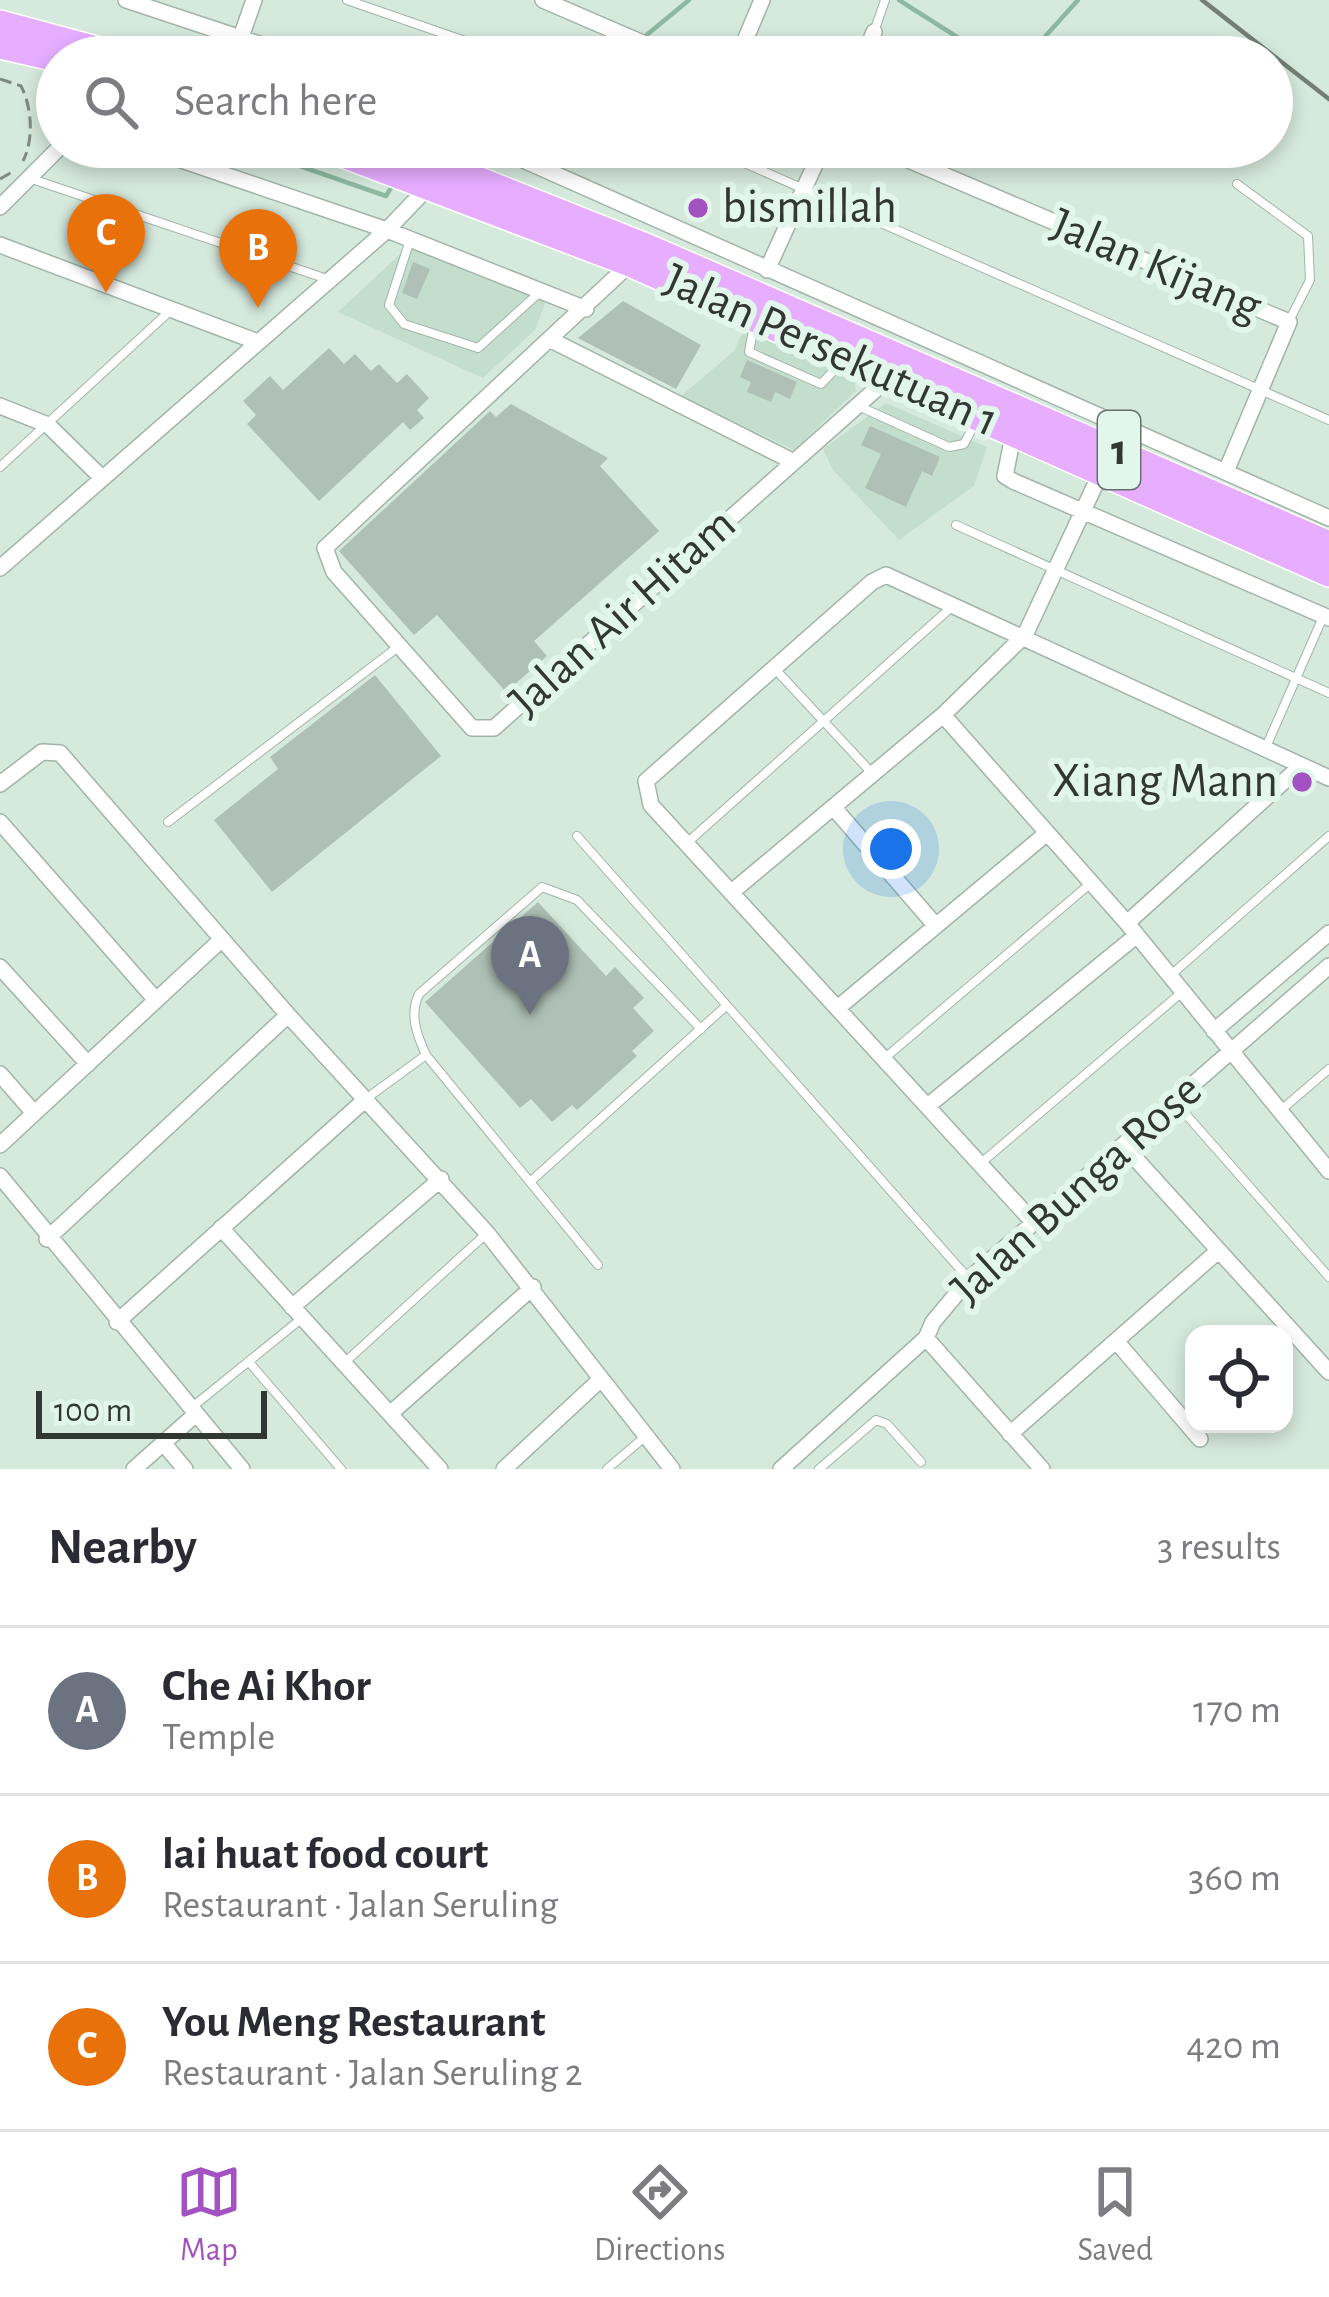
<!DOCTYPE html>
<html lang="en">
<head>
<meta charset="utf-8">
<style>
  :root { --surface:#fff; --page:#f7f7f7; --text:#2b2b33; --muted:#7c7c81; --line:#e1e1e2; --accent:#a352c2 }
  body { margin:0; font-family:"Alegreya Sans",sans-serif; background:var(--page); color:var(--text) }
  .controls { position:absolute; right:36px; bottom:36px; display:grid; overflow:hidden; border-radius:24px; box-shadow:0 6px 18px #0003 }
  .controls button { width:108px; height:108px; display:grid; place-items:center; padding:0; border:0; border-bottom:3px solid var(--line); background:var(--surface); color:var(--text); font:60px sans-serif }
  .scale { position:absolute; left:36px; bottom:30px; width:231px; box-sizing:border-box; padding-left:12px; border:6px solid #313834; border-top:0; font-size:33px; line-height:42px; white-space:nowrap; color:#313834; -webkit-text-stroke:9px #e3f6eb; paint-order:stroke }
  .you { position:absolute; left:891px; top:849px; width:42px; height:42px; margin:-30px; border:9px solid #fff; border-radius:50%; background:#1a73e8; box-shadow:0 0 0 18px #1a73e833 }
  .badge { display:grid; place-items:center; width:78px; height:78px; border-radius:50%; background:var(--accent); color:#fff; font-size:39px; font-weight:700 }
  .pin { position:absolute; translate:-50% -99px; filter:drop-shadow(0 3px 6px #0008) }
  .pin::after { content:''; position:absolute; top:63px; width:42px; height:36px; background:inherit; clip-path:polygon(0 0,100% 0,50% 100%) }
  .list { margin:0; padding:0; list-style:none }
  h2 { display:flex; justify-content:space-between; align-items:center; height:156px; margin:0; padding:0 48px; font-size:51px }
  h2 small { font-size:39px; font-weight:400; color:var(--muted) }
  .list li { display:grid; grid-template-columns:78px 1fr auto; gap:36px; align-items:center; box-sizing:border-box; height:168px; padding:0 48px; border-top:3px solid var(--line) }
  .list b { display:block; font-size:45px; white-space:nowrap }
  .list p { margin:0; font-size:39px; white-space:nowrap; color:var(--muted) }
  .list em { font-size:39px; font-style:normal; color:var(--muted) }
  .icon { flex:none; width:66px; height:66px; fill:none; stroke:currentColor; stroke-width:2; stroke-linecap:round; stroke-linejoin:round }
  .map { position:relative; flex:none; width:1329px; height:1469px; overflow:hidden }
  .search { position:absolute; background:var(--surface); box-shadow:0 6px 18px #0003; left:36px; right:36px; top:36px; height:132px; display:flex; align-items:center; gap:30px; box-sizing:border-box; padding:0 42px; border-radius:66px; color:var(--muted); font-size:45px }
  .sheet { height:660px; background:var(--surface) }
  nav { display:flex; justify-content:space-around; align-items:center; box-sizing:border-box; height:168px; border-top:3px solid var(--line); background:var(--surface); font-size:33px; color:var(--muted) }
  nav a { display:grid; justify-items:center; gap:6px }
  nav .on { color:var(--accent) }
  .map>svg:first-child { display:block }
</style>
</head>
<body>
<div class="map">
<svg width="1329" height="1469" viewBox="0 0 1329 1469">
  <rect width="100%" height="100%" fill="#d6e9dd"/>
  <!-- built -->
  <path fill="#c4dece" d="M 412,243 L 546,301 L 535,330 L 483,378 L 338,312 Z
    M 745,327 L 854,379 L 856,391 L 794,450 L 681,396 L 734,351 Z
    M 886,403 L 987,447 L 974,486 L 899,540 L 833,470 L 823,449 Z"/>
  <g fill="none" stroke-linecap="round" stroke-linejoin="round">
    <!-- stream -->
    <path stroke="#8cb99f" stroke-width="4.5" d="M 899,0 L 976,49 L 1032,51 L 1078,0
      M 643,38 L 689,0
      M 620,57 L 634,46
      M 245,147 L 386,196 L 392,186
      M 468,147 L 492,153"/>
  </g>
  <!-- building -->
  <path fill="#afc1b6" d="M 413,262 L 430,269 L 417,299 L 402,293 Z
    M 623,301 L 701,345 L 676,389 L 578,338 Z
    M 329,348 L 344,364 L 355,354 L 371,371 L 379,364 L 397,383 L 407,374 L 429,398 L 417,410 L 424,418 L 410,430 L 403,422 L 319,501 L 247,424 L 256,415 L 243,401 L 270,376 L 283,390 Z
    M 747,360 L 797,382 L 790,399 L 775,392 L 771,402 L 747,392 L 751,382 L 740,377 Z
    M 511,404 L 608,458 L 600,466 L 659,531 L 534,641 L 547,656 L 506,692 L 437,615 L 414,635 L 339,551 L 490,411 L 496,417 Z
    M 870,426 L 940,457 L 932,476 L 922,471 L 906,507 L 865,488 L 881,454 L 861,445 Z
    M 375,675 L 441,756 L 272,892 L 214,820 L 278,769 L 270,757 Z
    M 538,902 L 606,976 L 615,967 L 644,998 L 633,1008 L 654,1031 L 632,1051 L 637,1056 L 577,1110 L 572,1105 L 552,1122 L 531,1099 L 520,1108 L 425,1002 Z"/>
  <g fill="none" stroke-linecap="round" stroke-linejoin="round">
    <!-- lane casing -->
    <g stroke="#a2b4a9" stroke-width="10">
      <path id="lane" d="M 347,0 L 511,57
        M 874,32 L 885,0
        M 708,147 L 1329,420
        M 29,178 L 327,279
        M 1237,184 L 1308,236 L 1310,280 L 1289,321
        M 410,240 L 389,305 L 404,324 L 478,348 L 540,292
        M 754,325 L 749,352 L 821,384 L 841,363
        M 856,405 L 949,447 L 964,444 L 975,423
        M 0,467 L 171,310
        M 956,525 L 1329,693
        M 775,669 L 871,772
        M 1266,747 L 1323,617
        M 168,822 L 398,647
        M 577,836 L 968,1278
        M 688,842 L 955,604
        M 1171,975 L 1329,836
        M 426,1055 C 417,1035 409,1015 419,994 L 542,887 L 577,900 L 701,1029
        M 886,1057 L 1091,883
        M 367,1098 L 426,1055 L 598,1265
        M 1175,1102 L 1329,1277
        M 1281,1110 L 1329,1069
        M 981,1163 L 1181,993
        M 531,1181 L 726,1006
        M 249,1362 L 341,1469
        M 343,1364 L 486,1234
        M 191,1408 L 301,1319
        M 607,1469 L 647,1435
        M 819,1469 L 876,1420 L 887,1424 L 921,1462"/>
    </g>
    <!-- street casing -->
    <g stroke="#a2b4a9" stroke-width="18">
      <path id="street" d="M 126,0 L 298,57
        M 543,0 L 675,57
        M 234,57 L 254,0
        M 738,57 L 762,0
        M 864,57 L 874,32
        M 143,147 L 387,230 L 586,309
        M 494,147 L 1329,518
        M 878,147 L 1289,322 L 1227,469
        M 0,207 L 60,147
        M 0,245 L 255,341
        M 633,261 L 325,548 L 334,572 L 472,728 L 494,728 L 892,375
        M 767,270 L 823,147
        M 553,341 L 794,462
        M 0,406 L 48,425 L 101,477
        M 1014,431 L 1005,476 L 1013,481 L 1329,618
        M 0,568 L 387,230 L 430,185
        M 943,715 L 1127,923 L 1329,1171
        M 0,784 L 42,752 L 60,753 L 288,1015 L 487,1233 L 672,1469
        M 834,808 L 936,926
        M 0,822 L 156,1000
        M 733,891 L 943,715 L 1025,635 L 1103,468
        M 1127,923 L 1301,766
        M 0,967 L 88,1064
        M 840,1006 L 1047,833
        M 1214,1031 L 1329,933
        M 0,1074 L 34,1113
        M 930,1104 L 1137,935
        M 0,1145 L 221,940
        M 1124,1146 L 1329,1372
        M 0,1176 L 242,1469
        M 1034,1223 L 651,805 L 646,781 L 872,582 L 886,575 L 1329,778
        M 221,1228 L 440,1469
        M 47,1239 L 288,1015
        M 292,1307 L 441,1179
        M 117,1322 L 366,1099
        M 926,1338 L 1042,1469
        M 1116,1341 L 1200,1439
        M 391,1413 L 533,1287
        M 1010,1434 L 1217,1252
        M 164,1444 L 185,1469
        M 134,1469 L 196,1414
        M 504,1469 L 601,1379
        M 781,1469 L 926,1338 L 933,1322 L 969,1279 L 1329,966"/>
    </g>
    <!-- highway casing -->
    <g stroke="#fff" stroke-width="30">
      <path id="highway" d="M 0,24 L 122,57
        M 0,45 L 57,58
        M 325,147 L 630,263 L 1329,573
        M 394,147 L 648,248 L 1329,545"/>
    </g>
    <!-- path -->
    <path stroke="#7e8a83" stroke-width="3" stroke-dasharray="12 6" stroke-linecap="butt" d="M 0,79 L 21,86 C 32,107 34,140 23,161
      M 0,179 L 12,172"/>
    <!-- lane -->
    <use href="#lane" stroke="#fff" stroke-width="8"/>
    <!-- street -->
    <use href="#street" stroke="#fff" stroke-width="15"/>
    <!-- highway -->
    <use href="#highway" stroke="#e7adff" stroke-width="27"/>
    <!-- rail -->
    <path stroke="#737e77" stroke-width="4.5" d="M 1202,0 L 1329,99"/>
  </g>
  <!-- markers -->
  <g fill="#a352c2" stroke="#e3f6eb" stroke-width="4.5">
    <circle cx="698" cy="208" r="12"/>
    <circle cx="1302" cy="782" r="12"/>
  </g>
  <g text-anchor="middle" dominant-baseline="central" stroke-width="12" stroke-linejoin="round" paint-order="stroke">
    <!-- shield labels -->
    <rect fill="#e3f6eb" stroke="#66716b" stroke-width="3" x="1098" y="411" width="42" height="78" rx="9"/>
    <g font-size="45" font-weight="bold" fill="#313834">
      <text x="1119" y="450">1</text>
    </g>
    <!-- poi labels -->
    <g font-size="48" fill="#313834" stroke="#e3f6eb" text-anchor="start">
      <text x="722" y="208">bismillah</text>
      <text x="1278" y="782" text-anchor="end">Xiang Mann</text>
    </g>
    <!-- street labels -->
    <g font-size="48" fill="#313834" stroke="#e3f6eb">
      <text transform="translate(1156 266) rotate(23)">Jalan Kijang</text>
      <text transform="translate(831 351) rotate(24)">Jalan Persekutuan 1</text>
      <text transform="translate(623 613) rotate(-42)">Jalan Air Hitam</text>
      <text transform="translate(1077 1190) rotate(-42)">Jalan Bunga Rose</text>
    </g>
  </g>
</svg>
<div class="controls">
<button><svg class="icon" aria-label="locate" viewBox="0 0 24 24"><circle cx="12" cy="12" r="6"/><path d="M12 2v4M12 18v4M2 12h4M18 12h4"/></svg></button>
</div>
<div class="scale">100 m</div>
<div class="you"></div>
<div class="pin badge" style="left:530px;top:1015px;background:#6b7280">A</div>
<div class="pin badge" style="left:258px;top:308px;background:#e8710a">B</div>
<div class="pin badge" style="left:106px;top:293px;background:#e8710a">C</div>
<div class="search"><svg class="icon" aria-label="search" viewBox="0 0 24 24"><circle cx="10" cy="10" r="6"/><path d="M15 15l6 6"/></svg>Search here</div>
</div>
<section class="sheet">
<h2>Nearby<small>3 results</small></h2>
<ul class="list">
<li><span class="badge" style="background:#6b7280">A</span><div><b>Che Ai Khor</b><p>Temple</p></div><em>170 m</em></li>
<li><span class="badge" style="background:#e8710a">B</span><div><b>lai huat food court</b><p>Restaurant · Jalan Seruling</p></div><em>360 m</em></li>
<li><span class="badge" style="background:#e8710a">C</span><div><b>You Meng Restaurant</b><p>Restaurant · Jalan Seruling 2</p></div><em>420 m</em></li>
</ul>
</section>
<nav>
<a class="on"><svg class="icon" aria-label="map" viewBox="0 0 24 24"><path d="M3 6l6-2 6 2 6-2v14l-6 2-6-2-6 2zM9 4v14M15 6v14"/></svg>Map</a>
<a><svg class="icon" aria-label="directions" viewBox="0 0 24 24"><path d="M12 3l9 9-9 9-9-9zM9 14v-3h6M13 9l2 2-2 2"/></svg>Directions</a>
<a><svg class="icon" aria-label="saved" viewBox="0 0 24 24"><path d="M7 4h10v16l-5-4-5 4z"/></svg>Saved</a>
</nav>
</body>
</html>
